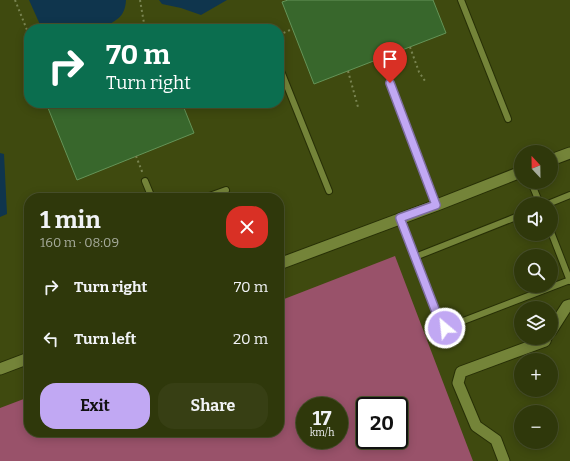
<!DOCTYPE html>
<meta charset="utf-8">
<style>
body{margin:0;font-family:Bitter,serif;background:#373f14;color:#f1f3f6;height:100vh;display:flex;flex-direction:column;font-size:15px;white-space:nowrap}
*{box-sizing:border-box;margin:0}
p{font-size:13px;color:#a7ac9d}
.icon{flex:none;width:22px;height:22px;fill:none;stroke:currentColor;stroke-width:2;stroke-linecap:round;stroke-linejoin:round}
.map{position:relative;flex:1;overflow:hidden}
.side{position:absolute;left:24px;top:193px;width:260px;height:244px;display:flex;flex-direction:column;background:#2f380b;border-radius:16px;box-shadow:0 2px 10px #0003,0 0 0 1px #4a522c}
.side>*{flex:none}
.banner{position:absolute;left:24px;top:24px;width:260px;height:84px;border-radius:16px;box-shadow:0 2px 10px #0003,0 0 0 1px #4a522c;background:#0b6e4f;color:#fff;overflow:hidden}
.needle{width:26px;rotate:338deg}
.buttons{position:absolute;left:514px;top:145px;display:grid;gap:8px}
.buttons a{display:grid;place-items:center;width:44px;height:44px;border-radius:50%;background:#2f380b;box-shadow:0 2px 10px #0003,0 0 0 1px #4a522c;font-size:20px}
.speed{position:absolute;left:296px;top:397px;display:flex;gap:8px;font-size:20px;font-weight:700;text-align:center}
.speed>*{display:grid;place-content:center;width:52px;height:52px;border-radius:50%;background:#2f380b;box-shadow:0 2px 10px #0003,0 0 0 1px #4a522c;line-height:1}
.speed small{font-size:10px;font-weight:400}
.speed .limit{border:2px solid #111;border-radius:6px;background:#fff;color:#111}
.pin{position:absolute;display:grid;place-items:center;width:34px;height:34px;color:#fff;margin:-41px -17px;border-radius:50% 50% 50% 0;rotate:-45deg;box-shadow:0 0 4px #0007}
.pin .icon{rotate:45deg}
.me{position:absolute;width:44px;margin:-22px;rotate:332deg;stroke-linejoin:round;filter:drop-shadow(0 0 3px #0008)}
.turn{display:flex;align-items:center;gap:14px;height:84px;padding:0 16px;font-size:18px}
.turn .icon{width:52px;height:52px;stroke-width:2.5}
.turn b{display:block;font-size:28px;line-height:34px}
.round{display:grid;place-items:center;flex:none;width:42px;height:42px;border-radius:16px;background:#373f14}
.overview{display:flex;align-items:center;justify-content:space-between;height:68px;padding:0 16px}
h1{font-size:24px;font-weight:700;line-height:30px}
.button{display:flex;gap:8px;margin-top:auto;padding:8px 16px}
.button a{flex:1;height:46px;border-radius:16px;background:#c1a8f3;color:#111;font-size:16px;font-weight:700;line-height:46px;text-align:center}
.button a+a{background:#373f14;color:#f1f3f6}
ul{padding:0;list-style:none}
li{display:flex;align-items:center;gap:12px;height:52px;padding:0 16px}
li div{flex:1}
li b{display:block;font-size:15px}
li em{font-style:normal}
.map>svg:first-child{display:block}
.forest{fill:#99526a;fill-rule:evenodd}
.water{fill:#0f354d}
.building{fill:#38672c;stroke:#649458}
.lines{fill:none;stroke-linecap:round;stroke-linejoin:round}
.service-casing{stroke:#272f06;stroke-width:8}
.minor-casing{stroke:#272f06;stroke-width:13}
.tertiary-casing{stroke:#272f06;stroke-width:13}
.path{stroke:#798451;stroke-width:2;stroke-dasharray:2 3;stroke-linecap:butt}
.service{stroke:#748439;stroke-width:6}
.minor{stroke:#748439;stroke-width:11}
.tertiary{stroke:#748439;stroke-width:11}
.route-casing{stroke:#7d6d9e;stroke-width:10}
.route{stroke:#c1a8f3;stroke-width:7}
</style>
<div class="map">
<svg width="570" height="461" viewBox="0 0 570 461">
<rect width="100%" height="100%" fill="#3f4a0f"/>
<path class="forest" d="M 395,256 L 473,461 L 0,461 L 0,408 L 29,397 L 29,432 L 279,432 L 279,301 ZM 305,406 L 339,406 L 339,440 L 305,440 ZM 365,406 L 399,406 L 399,440 L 365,440 Z"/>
<g class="water">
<path d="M 29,0 L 126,0 C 125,18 116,20 103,28 L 91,23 L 82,26 L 81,29 L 42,29 Z"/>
<path d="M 159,0 L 227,0 L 201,15 L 181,8 L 162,4 Z"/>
<path d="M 0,153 L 4,154 L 7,214 L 0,217 Z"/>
</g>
<g class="building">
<path d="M 288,0 L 433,0 L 446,33 L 314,84 L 282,2 Z"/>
<path d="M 46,103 L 182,103 L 194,133 L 77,180 Z"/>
</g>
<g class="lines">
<g class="service-casing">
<g id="service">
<path d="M 461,0 L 508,119"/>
<path d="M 279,66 L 329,191"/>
<path d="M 390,83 L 437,205"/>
<path d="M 145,181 L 152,198"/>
<path d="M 531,182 L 540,204"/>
<path d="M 204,198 L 226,190"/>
<path d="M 548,204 L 570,195"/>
<path d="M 400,218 L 441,325 L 445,328 L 570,280"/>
<path d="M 551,232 L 570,281"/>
<path d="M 415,257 L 521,215"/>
</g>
</g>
<g class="minor-casing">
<g id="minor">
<path d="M 551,331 L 567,306 L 570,305"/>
<path d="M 504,461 L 496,440 L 476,426 L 458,383 L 461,372 L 545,341 L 546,338"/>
</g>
</g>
<g class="tertiary-casing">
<g id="tertiary">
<path d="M 551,160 L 570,153"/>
<path d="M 279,264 L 437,205 L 521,172"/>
<path d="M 0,369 L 29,358"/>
</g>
</g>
<g class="path">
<path d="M 15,0 L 29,35"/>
<path d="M 140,0 L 145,29"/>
<path d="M 249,29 L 251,28 L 254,29"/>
<path d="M 279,35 L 292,29"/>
<path d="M 410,47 L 419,72 L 425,81"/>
<path d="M 348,71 L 358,107"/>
<path d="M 136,156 L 143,174"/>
</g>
<use href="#service" class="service"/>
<use href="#minor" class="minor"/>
<use href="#tertiary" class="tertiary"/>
</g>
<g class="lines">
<g class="route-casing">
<path id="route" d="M 390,83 L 436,205 L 400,218 L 441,325 L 445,328"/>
</g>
<use href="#route" class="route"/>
</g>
</svg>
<div class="buttons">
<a><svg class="needle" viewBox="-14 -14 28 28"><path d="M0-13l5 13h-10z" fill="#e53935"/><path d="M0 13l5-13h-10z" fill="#a7ac9d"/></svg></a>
<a><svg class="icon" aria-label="sound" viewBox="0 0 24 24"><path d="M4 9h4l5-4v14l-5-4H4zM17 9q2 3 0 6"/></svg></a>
<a><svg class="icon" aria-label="search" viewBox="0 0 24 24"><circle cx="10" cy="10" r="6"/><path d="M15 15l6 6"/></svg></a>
<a><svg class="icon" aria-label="layers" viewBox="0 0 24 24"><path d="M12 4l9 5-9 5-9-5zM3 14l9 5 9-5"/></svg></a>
<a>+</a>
<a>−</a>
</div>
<div class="speed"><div>17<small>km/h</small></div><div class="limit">20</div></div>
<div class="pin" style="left:390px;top:83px;background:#d93025"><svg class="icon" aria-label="arrive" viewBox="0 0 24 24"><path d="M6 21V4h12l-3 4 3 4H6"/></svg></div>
<svg class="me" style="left:445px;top:328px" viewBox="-20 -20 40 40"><circle r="17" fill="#c1a8f3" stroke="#fff" stroke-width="3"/><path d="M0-11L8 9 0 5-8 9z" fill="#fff"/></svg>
<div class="banner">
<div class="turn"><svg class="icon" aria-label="right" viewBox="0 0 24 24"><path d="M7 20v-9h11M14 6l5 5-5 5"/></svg><div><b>70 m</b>Turn right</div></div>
</div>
<section class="side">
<div class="overview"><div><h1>1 min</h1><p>160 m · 08:09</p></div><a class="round" style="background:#d93025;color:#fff"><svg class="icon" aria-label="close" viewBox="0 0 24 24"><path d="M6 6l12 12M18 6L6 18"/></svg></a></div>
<ul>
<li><svg class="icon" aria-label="right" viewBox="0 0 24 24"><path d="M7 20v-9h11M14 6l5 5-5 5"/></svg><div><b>Turn right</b></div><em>70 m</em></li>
<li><svg class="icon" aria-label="left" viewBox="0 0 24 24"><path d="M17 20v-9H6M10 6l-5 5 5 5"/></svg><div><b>Turn left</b></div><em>20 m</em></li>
</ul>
<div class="button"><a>Exit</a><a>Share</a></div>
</section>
</div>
